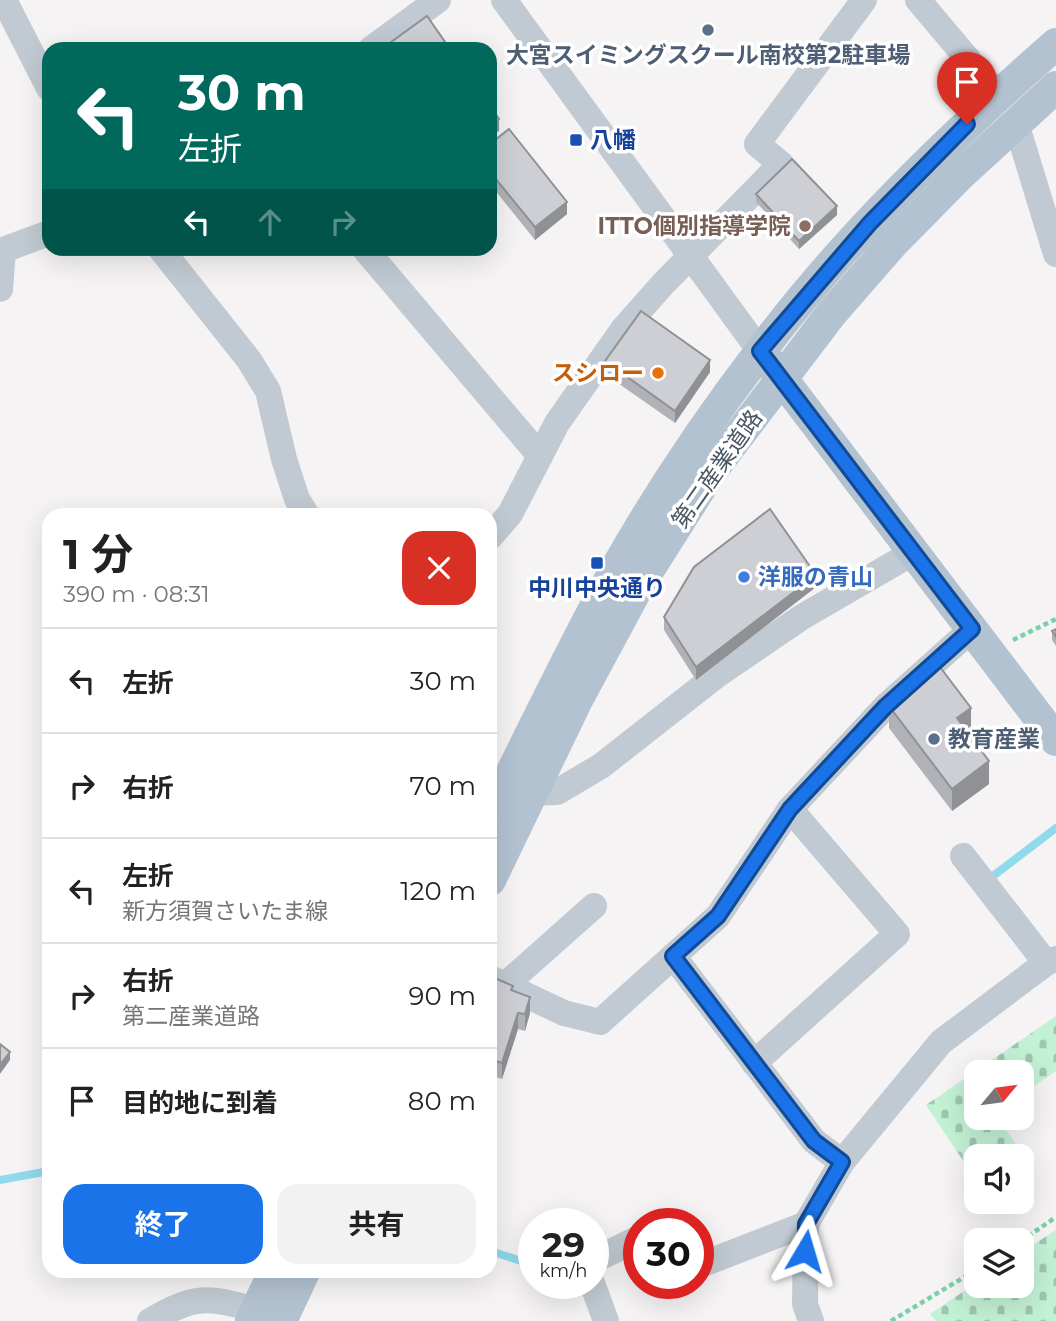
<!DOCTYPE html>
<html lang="ja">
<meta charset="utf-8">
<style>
body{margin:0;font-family:Montserrat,"Noto Sans JP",sans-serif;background:#f2f2f2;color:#222;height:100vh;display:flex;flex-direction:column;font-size:26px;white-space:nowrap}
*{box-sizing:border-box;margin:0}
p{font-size:23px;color:#767676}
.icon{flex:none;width:38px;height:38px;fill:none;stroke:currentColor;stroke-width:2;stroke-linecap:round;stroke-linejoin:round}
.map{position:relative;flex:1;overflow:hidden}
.details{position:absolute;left:42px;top:508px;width:455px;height:770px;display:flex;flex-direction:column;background:#fff;border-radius:21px;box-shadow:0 7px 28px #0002}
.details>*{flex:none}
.banner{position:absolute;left:42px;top:42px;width:455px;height:214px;border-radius:21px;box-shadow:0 7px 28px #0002;background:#00695c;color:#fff;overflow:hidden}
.needle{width:46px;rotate:61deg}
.buttons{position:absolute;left:964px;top:1060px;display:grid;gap:14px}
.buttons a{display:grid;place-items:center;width:70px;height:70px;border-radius:14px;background:#fff;box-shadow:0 7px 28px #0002;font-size:35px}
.speed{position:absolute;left:518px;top:1208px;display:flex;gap:14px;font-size:35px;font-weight:700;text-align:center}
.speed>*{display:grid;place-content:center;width:91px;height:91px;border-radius:50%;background:#fff;box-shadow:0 7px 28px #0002;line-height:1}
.speed small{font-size:18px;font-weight:400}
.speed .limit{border:10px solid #d22;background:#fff;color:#111}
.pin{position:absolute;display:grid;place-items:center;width:60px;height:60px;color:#fff;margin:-72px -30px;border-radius:50% 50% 50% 0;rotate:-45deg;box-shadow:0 0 7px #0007}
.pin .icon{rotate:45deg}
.me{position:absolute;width:77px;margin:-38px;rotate:7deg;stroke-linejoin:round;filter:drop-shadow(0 0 5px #0008)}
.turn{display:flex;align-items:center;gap:24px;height:147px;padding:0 21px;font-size:32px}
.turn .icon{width:91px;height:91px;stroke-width:2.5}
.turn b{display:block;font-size:49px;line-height:60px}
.lanes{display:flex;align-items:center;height:66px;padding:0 21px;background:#0003;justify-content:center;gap:35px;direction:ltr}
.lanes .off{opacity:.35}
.round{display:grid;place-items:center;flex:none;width:74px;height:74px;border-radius:21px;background:#f2f2f2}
.headline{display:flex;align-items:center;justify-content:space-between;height:119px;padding:0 21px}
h1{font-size:42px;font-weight:700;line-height:52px}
.primary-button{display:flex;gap:14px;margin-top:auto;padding:14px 21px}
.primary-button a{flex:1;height:80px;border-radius:21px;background:#1a73e8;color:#fff;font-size:28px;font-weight:700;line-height:80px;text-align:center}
.primary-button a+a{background:#f2f2f2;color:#222}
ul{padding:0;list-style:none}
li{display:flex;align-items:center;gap:21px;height:105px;padding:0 21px;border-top:2px solid #e0e0e0}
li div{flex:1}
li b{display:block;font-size:26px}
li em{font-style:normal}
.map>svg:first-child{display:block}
.cemetery{fill:url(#cemetery-stones)}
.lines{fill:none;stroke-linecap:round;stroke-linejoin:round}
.stream{stroke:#90daee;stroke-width:8}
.path{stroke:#7ad0a6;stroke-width:4.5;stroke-dasharray:5 3.5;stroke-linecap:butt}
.minor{stroke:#c1cad2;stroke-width:26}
.major{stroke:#b3c2d1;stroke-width:32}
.wall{fill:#b0b2b7}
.shaded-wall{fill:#909195}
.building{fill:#cdcfd5;stroke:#909195;stroke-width:2}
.route-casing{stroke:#114b97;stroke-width:18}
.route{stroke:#1a73e8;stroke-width:12}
.service-dot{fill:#5c6f8a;stroke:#fff;stroke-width:2.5}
.transit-dot{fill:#1a4fb4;stroke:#fff;stroke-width:2.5}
.education-dot{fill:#8d6e63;stroke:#fff;stroke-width:2.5}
.food-dot{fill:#e8710a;stroke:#fff;stroke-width:2.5}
.shop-dot{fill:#3f7fe0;stroke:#fff;stroke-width:2.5}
.labels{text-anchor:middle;stroke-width:7;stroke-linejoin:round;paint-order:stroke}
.service-label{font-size:23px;font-weight:bold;fill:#4e5e75;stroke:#fff}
.transit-label{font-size:23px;font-weight:bold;fill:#164399;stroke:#fff;text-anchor:start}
.education-label{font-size:23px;font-weight:bold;fill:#785e54;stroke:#fff;text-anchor:end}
.food-label{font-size:23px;font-weight:bold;fill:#c56008;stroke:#fff;text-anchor:end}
.street-label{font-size:23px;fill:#4a5661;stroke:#fff}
.shop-label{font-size:23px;font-weight:bold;fill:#366cbe;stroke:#fff;text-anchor:start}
</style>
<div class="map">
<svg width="1056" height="1321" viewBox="0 0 1056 1321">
<defs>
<pattern id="cemetery-stones" width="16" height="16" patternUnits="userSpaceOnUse" patternTransform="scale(1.75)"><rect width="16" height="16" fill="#c3f1d5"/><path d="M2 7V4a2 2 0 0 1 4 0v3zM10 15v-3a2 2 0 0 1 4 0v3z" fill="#a0c6b0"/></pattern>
</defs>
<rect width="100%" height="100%" fill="#f5f3f3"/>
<g class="cemetery">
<path d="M 1056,1016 L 1056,1071 L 1022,1094 L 1022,1073 L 976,1073 L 976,1118 L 998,1118 L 1022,1153 L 1017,1157 L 976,1157 L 976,1180 L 926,1105 Z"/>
<path d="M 1056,1230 L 1056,1321 L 936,1321 L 930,1314 L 976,1283 L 976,1286 L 1022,1286 L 1022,1252 Z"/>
</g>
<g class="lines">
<g class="stream">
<path d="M 993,876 L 1056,828"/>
<path d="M 0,1180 L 49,1171"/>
<path d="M 490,1251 L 534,1265"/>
</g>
<g class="path">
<path d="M 1013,640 L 1056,619"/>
<path d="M 1021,1241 L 1056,1217"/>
<path d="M 891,1321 L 976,1270"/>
</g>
<g class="minor">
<path d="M 4,0 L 49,88"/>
<path d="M 504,0 L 760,351"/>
<path d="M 918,0 L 998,95"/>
<path d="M 371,49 L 438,0"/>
<path d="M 1016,123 L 1056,254"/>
<path d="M 160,248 L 249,360 L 268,391 L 284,459 L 297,499 L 306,514"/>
<path d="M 364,248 L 540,456"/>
<path d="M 0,251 L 49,233"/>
<path d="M 0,289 L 3,251"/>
<path d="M 490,537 L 510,514 L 557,423 L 624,328 L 663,284 L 781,164 L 757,144 L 864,0"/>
<path d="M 532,793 L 557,792 L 601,766 L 717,675 L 802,617 L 914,552"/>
<path d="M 963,856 L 1046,963"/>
<path d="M 673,956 L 814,1141 L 842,1162 L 806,1224 L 805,1304 L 811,1321"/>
<path d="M 490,978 L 564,1013 L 600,1022 L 718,916 L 790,809 L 885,707 L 972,629"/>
<path d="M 505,985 L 594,906"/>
<path d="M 754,1063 L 897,934 L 790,809"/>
<path d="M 842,1162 L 941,1042 L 1046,963 L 1056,959"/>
<path d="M 593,1261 L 639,1238"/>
<path d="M 698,1266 L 806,1224"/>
<path d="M 592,1283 L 606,1321"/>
<path d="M 150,1321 C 195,1295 207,1296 256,1310"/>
</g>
<g class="major">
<path d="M 770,363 L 1056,740"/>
<path d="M 490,817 C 530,735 570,652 614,572 C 657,496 707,421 760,352 C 845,238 949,138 1056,44"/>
<path d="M 490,880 L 577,700 L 639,585 L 710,473 L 831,314 L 893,243 L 959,176 L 1056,87"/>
<path d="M 251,1321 L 275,1270"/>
<path d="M 281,1321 L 305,1270"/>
</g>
</g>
<g class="wall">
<path d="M 490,144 L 567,214 L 535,240 L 490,184 Z"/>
<path d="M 756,194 L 837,215 L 799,249 L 756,202 Z"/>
<path d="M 605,361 L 710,372 L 675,423 L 605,374 Z"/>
<path d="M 816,587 L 696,680 L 664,630 L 664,617 Z"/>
<path d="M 1056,629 L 1056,646 L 1052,640 L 1052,631 Z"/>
<path d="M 889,706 L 971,730 L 967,733 L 989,784 L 952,811 L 889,728 Z"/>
<path d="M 490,976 L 513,991 L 530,1013 L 525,1031 L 518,1029 L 502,1079 L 490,1075 Z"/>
</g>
<g class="shaded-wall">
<path d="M 499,119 L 499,131 L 490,137 L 490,125 Z"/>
<path d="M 567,202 L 567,214 L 535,240 L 535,227 Z"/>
<path d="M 837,206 L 837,215 L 799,249 L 799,241 Z"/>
<path d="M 710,360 L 710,372 L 675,423 L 675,411 Z"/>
<path d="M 816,575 L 816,587 L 696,680 L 696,667 Z"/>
<path d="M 971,708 L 971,730 L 957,741 L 957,718 Z"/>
<path d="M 989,761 L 989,784 L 952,811 L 952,789 Z"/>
<path d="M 530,997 L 530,1013 L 525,1031 L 525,1014 Z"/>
<path d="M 518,1013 L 518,1029 L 502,1079 L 502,1063 Z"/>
<path d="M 10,1052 L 10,1060 L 0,1074 L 0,1065 Z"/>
</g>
<g class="building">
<path d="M 427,16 L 450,49 L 390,49 L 387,45 Z"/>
<path d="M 490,106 L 499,119 L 490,125 Z"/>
<path d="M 509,129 L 567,202 L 535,227 L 490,172 L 490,144 Z"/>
<path d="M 792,159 L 837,206 L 799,241 L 756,194 Z"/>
<path d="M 641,311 L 710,360 L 675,411 L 605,361 Z"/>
<path d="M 770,509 L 816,575 L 696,667 L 664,617 L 694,567 Z"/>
<path d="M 1056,629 L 1056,637 L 1052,631 Z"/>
<path d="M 940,667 L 971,708 L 957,718 L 989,761 L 952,789 L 889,706 Z"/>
<path d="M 490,976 L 513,986 L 511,990 L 530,997 L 525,1014 L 518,1013 L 502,1063 L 490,1059 Z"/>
<path d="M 0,1044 L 10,1052 L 0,1065 Z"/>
</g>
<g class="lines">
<g class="route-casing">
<path id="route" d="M 805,1251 L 806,1224 L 842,1162 L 814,1141 L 673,956 L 718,916 L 790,809 L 885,707 L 972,629 L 760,351 L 870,223 L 967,124"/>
</g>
<use href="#route" class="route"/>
</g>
<g class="service-dot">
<circle cx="708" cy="30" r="7"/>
<circle cx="934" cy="739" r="7"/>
</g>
<g class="transit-dot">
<rect x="569" y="133" width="14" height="14" rx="3.5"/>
<rect x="590" y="556" width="14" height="14" rx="3.5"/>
</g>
<circle class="education-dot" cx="805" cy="226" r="7"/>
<circle class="food-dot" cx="658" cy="373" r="7"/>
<circle class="shop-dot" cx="744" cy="577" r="7"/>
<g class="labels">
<g class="service-label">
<text x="708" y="63">大宮スイミングスクール南校第2駐車場</text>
<text x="948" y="747" text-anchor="start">教育産業</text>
</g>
<g class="transit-label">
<text x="590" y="148">八幡</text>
<text x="597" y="596" text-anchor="middle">中川中央通り</text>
</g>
<g class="education-label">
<text x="791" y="234">ITTO個別指導学院</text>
</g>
<g class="food-label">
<text x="644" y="381">スシロー</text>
</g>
<g class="street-label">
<text transform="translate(717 469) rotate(-55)" y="8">第二産業道路</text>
</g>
<g class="shop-label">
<text x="758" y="585">洋服の青山</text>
</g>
</g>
</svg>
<div class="buttons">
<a><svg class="needle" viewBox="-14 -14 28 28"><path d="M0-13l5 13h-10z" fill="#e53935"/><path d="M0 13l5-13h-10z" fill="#767676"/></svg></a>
<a><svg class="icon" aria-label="sound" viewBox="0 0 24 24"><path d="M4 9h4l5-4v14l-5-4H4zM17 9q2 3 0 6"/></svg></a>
<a><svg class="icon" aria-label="layers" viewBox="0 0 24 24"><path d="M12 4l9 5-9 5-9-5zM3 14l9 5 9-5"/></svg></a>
</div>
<div class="speed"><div>29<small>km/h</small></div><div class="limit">30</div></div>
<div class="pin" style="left:967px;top:124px;background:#d93025"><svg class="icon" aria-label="arrive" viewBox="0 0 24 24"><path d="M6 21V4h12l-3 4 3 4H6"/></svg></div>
<svg class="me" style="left:805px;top:1251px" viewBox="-20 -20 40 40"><path d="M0-17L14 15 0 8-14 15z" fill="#1a73e8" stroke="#fff" stroke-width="4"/></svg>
<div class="banner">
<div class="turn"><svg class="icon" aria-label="left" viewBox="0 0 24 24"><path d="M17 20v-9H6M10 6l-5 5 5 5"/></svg><div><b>30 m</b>左折</div></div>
<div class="lanes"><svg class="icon" aria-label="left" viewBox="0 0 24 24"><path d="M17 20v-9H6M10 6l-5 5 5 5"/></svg><svg class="icon off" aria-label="ahead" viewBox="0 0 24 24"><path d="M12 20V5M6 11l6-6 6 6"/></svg><svg class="icon off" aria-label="right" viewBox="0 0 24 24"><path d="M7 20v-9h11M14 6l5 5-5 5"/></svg></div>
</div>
<section class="details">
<div class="headline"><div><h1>1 分</h1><p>390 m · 08:31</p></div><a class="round" style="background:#d93025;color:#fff"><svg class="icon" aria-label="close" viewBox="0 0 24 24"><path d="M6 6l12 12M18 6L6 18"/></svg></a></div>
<ul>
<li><svg class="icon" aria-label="left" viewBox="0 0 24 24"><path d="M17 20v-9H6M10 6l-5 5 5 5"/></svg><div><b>左折</b></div><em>30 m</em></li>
<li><svg class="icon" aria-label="right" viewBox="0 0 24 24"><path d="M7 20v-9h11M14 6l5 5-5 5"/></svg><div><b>右折</b></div><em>70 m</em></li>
<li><svg class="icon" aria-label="left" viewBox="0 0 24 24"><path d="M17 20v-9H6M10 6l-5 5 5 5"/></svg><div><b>左折</b><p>新方須賀さいたま線</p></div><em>120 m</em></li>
<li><svg class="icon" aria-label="right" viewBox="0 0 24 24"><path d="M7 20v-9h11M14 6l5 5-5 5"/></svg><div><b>右折</b><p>第二産業道路</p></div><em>90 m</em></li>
<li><svg class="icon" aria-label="arrive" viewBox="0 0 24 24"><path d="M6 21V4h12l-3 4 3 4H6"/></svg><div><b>目的地に到着</b></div><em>80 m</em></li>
</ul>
<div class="primary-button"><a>終了</a><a>共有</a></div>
</section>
</div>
